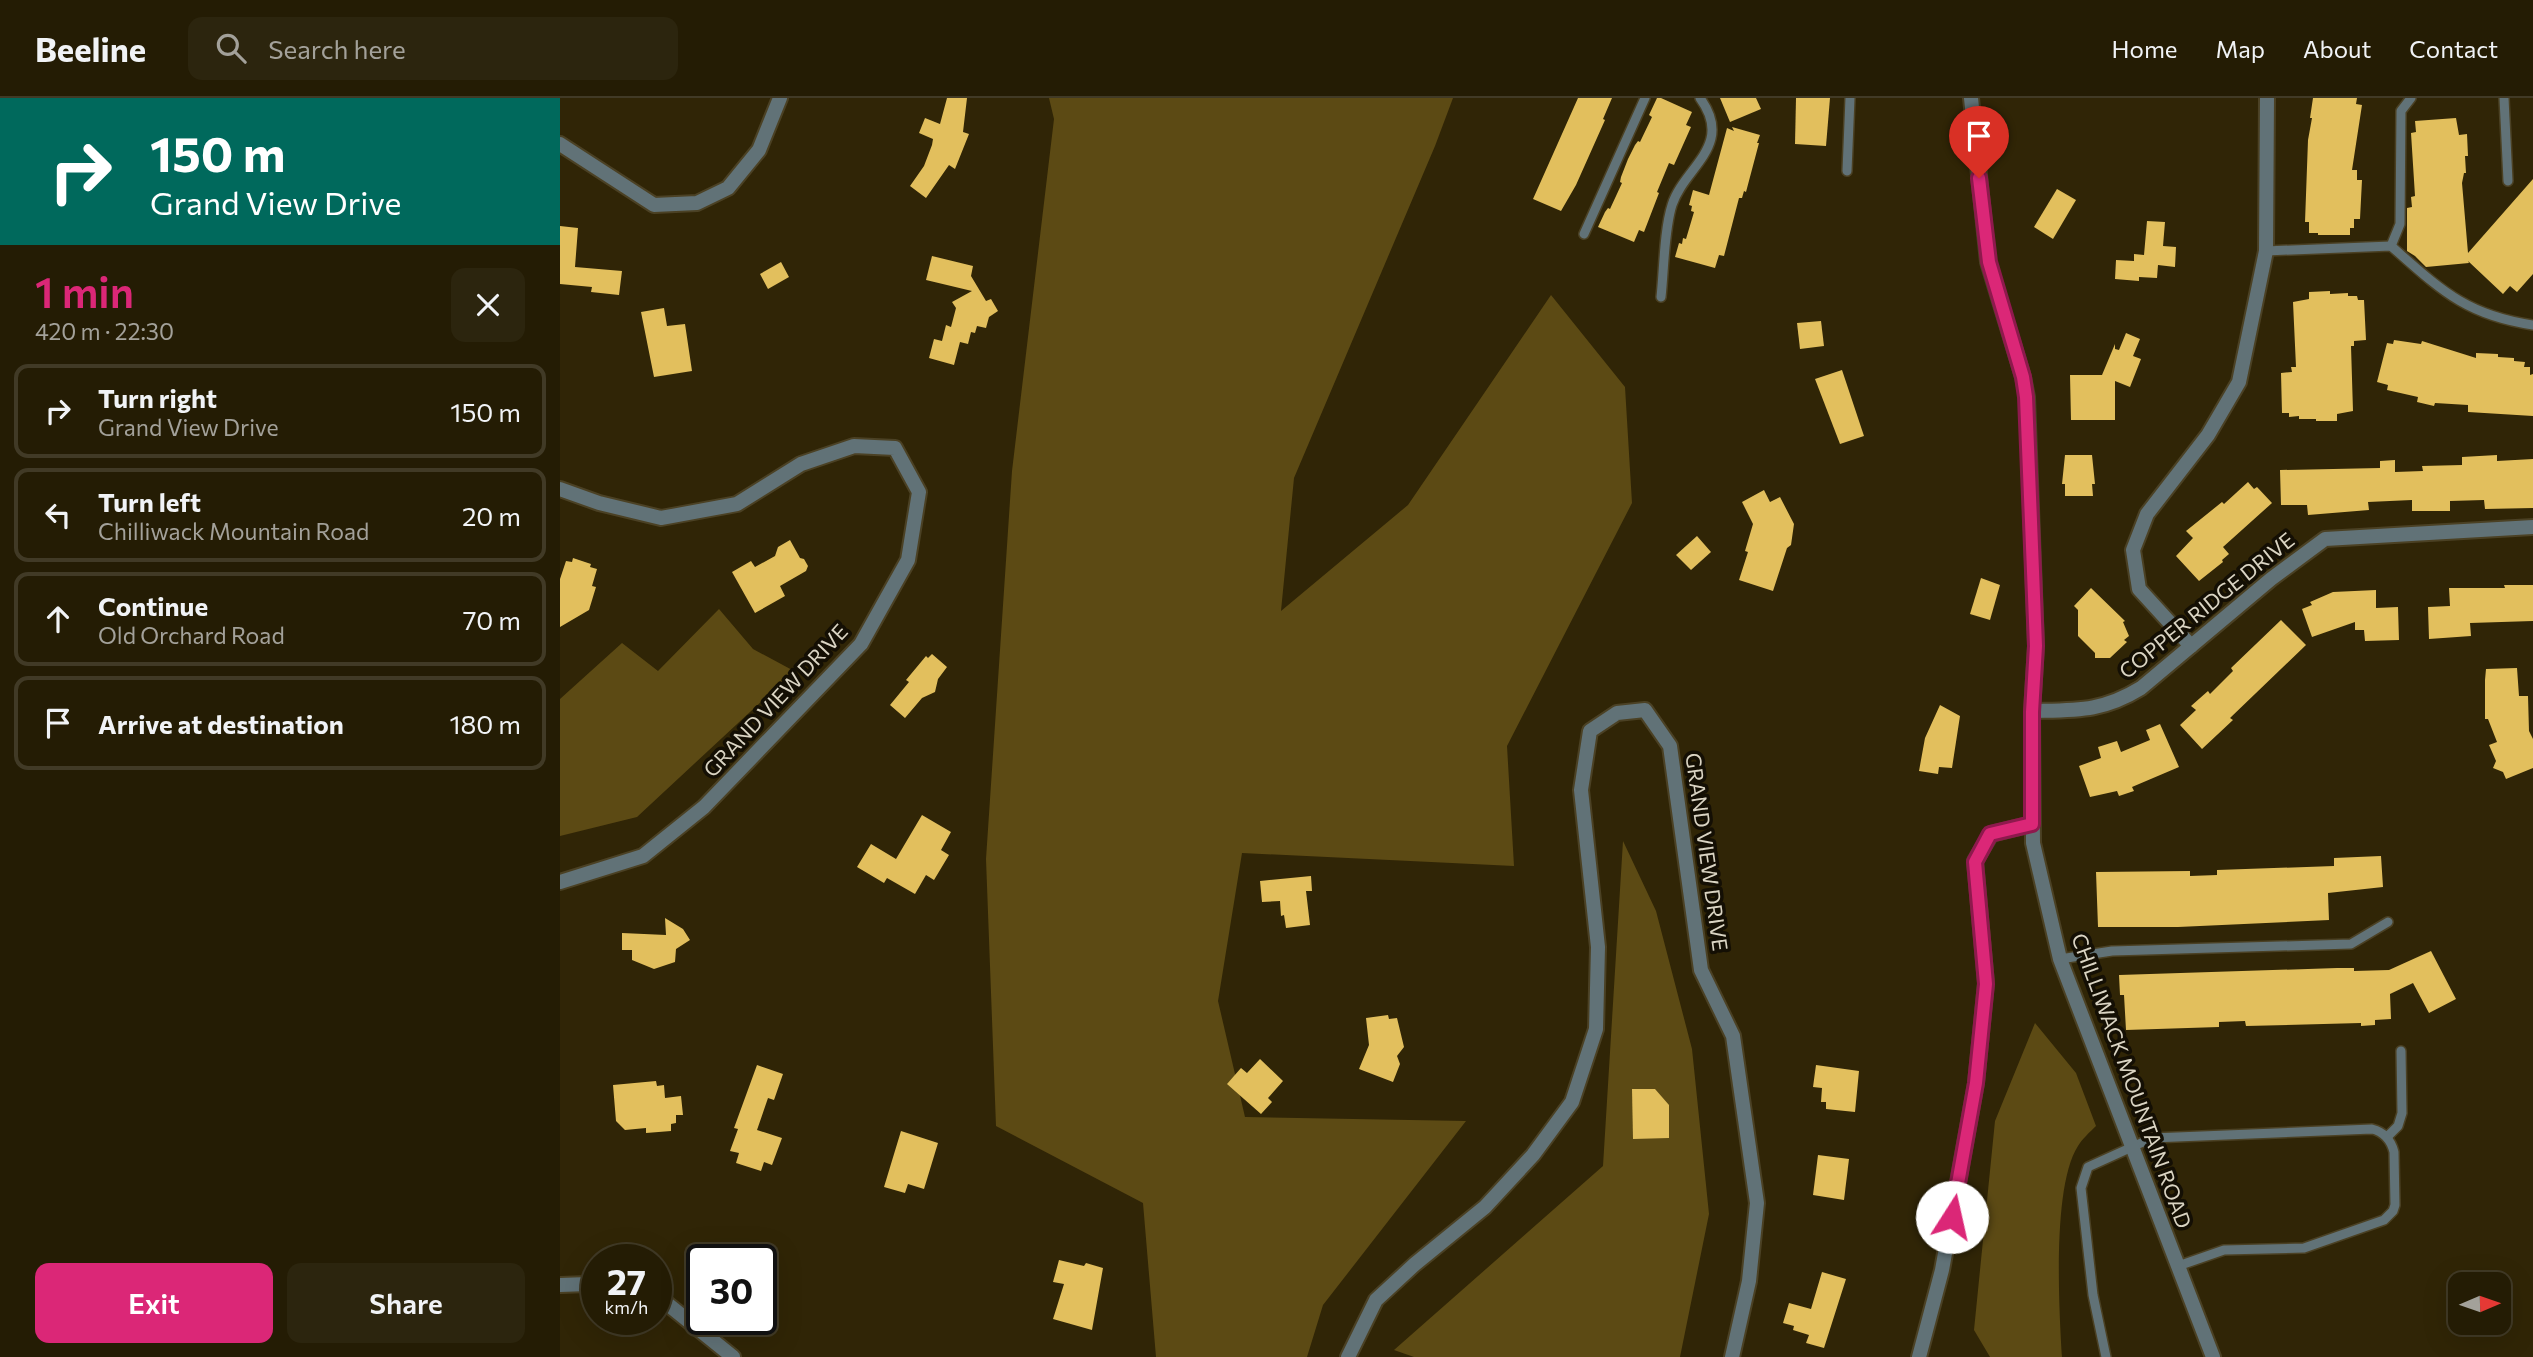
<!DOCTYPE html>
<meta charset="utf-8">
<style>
body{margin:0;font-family:Commissioner,sans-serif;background:#2c250e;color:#f1f3f6;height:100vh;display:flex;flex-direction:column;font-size:26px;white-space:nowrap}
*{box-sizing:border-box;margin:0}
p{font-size:23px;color:#a3a19a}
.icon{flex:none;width:38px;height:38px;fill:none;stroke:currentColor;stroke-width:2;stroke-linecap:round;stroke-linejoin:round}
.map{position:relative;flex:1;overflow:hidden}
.sheet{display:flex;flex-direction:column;background:#241c04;width:560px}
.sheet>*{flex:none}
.banner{background:#00695c;color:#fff;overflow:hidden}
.needle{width:46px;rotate:88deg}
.tools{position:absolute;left:1888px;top:1174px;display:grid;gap:14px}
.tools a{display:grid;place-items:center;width:63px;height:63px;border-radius:14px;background:#241c04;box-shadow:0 7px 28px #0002,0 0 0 2px #413a26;font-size:35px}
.speed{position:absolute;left:21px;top:1146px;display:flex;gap:14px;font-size:35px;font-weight:700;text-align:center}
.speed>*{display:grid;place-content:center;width:91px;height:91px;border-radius:50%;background:#241c04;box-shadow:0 7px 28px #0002,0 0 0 2px #413a26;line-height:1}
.speed small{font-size:18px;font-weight:400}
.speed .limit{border:4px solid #111;border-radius:10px;background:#fff;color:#111}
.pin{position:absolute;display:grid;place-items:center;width:60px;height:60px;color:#fff;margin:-72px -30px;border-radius:50% 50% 50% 0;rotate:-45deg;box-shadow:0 0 7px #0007}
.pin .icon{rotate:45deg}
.me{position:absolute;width:77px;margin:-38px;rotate:10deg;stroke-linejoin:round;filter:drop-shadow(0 0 5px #0008)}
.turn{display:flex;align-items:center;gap:24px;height:147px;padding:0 35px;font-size:32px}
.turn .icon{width:91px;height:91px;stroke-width:2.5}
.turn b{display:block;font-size:49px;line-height:60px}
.round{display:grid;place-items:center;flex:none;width:74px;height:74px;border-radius:14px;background:#2c250e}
.headline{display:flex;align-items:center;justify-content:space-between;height:119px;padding:0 35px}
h1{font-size:42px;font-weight:600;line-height:52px;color:#db2777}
.button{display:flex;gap:14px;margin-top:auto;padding:14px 35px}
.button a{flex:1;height:80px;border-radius:14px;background:#db2777;color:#fff;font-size:28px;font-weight:600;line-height:80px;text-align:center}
.button a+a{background:#2c250e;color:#f1f3f6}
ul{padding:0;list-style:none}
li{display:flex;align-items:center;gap:21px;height:94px;margin:0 14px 10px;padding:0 21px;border:4px solid #413a26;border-radius:14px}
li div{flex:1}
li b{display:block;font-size:26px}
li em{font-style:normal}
header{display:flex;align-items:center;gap:42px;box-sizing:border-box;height:98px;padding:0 35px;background:#241c04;border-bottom:2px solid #413a26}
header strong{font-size:33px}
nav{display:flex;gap:38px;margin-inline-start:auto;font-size:24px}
.search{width:490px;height:63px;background:#2c250e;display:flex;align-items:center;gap:18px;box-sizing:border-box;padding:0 24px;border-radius:14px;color:#a3a19a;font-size:26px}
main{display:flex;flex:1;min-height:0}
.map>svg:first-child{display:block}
.forest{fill:#5c4a14}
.building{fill:#e2bf5d}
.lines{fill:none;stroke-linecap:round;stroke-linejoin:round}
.lane-casing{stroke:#4b4124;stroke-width:12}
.street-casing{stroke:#4b4124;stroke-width:18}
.lane{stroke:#617277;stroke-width:9}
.street{stroke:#617277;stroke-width:14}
.route-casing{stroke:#8e194d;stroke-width:18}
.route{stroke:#db2777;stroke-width:12}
.labels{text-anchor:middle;stroke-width:7;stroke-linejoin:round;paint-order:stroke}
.street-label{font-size:21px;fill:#dad4c3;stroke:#140f04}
</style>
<header>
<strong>Beeline</strong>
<div class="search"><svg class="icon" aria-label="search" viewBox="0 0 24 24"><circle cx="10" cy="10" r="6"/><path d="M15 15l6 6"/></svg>Search here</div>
<nav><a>Home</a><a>Map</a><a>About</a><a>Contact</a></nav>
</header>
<main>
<section class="sheet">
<div class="banner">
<div class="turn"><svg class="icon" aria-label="right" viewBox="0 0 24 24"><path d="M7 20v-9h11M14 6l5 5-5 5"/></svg><div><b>150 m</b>Grand View Drive</div></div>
</div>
<div class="headline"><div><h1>1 min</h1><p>420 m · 22:30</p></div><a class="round"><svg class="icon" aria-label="close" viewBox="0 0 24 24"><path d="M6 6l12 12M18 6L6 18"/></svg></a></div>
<ul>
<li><svg class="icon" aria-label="right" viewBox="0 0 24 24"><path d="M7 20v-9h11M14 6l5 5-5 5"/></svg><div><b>Turn right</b><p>Grand View Drive</p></div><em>150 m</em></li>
<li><svg class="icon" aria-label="left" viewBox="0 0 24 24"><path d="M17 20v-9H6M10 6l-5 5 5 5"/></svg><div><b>Turn left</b><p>Chilliwack Mountain Road</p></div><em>20 m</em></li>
<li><svg class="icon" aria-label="ahead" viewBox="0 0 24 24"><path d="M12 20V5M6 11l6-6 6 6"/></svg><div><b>Continue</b><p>Old Orchard Road</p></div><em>70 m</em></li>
<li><svg class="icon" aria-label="arrive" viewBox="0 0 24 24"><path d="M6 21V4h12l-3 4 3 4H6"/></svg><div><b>Arrive at destination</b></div><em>180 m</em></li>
</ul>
<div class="button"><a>Exit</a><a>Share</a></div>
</section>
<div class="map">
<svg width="1973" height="1259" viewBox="0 0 1973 1259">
<rect width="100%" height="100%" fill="#302506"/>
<g class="forest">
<path d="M 489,0 L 893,0 L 875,48 L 734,380 L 721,513 L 848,407 L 991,197 L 1065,289 L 1072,405 L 947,648 L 954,768 L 682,755 L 658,903 L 685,1019 L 906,1023 L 763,1207 L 747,1259 L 596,1259 L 583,1105 L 436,1028 L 426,761 L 452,373 L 494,21 Z"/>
<path d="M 159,511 L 193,551 L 234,573 L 77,719 L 0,738 L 0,601 L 62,545 L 98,573 Z"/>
<path d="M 1063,743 L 1096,813 L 1132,951 L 1149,1116 L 1120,1259 L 854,1259 L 834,1252 L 1043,1068 Z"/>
<path d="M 1475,925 L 1516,975 L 1536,1028 C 1530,1034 1522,1041 1518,1048 C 1492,1088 1499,1211 1502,1259 L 1430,1259 L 1414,1232 L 1435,1023 Z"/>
</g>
<g class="building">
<path d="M 387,0 L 407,0 L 403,34 L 409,36 L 395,71 L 389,67 L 366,100 L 350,88 L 364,68 L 372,47 L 373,41 L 359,35 L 365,20 L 380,26 Z"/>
<path d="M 1018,0 L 1052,0 L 1043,21 L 1045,22 L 1016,87 L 1001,113 L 973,101 Z"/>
<path d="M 1097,0 L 1101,0 L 1132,14 L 1126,27 L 1131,29 L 1114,67 L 1109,65 L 1097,94 L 1099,95 L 1084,134 L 1079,132 L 1074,144 L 1038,129 L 1045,114 L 1048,110 L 1050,111 L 1062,85 L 1060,84 L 1061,79 L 1068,61 L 1075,47 L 1078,43 L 1080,44 L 1092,19 L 1089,17 Z"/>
<path d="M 1160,0 L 1196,0 L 1201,11 L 1170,24 Z"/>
<path d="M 1236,0 L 1270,0 L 1266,48 L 1235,46 Z"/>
<path d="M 1753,0 L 1797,0 L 1796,6 L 1802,7 L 1792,72 L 1797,72 L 1797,82 L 1802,82 L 1800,121 L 1794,121 L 1794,130 L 1790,130 L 1790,137 L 1758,137 L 1758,135 L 1749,135 L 1749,124 L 1745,124 L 1748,42 L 1752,20 L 1750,20 Z"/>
<path d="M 1896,20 L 1899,37 L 1907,36 L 1908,58 L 1905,58 L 1906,75 L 1904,75 L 1902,85 L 1908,155 L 1973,81 L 1973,176 L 1957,194 L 1950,188 L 1943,196 L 1908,163 L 1909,165 L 1866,169 L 1855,158 L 1847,153 L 1847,110 L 1852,109 L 1851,99 L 1855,98 L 1851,35 L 1856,34 L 1855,23 Z"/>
<path d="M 1172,29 L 1200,37 L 1197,45 L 1199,45 L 1186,94 L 1184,93 L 1182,100 L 1179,100 L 1164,158 L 1159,157 L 1155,170 L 1115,159 L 1119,145 L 1122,146 L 1123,140 L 1126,141 L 1134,114 L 1131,113 L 1132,108 L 1129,107 L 1133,92 L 1149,97 L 1167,30 L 1174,33 Z"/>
<path d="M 1497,91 L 1516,102 L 1493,141 L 1474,129 Z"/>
<path d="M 1587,123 L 1605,124 L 1603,148 L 1616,149 L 1615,169 L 1598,167 L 1597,180 L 1579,179 L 1579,183 L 1555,181 L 1556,162 L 1574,163 L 1574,156 L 1584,157 Z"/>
<path d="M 0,128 L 18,130 L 15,169 L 62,173 L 59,197 L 31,194 L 32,189 L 0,186 Z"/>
<path d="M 372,158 L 413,168 L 411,178 L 426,203 L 431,201 L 438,213 L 429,219 L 426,230 L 417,228 L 415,235 L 411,234 L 408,246 L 400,244 L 394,267 L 369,260 L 374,241 L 382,243 L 386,227 L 391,229 L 396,210 L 392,204 L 412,193 L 366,182 Z"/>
<path d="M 221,164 L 229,179 L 208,191 L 200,176 Z"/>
<path d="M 1770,193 L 1770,196 L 1788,195 L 1788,198 L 1797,198 L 1798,202 L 1804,202 L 1806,242 L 1794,243 L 1794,248 L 1791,248 L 1793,313 L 1777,316 L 1777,323 L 1756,323 L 1756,321 L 1739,321 L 1739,318 L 1729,319 L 1729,315 L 1722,315 L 1721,275 L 1732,274 L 1731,269 L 1736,269 L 1733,204 L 1749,201 L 1749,194 Z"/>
<path d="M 104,210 L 107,228 L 125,226 L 132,273 L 94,279 L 81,214 Z"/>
<path d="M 1261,223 L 1264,248 L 1240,251 L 1237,225 Z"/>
<path d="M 1566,235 L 1580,241 L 1573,258 L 1581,261 L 1570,289 L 1555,283 L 1555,322 L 1511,322 L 1510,277 L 1542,277 L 1555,246 L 1555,251 L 1559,252 Z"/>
<path d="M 1834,242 L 1861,246 L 1862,243 L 1916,260 L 1916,255 L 1938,256 L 1938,259 L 1954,260 L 1954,263 L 1965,264 L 1964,269 L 1970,269 L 1970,277 L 1973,276 L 1973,318 L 1908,314 L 1908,307 L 1875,305 L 1874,308 L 1857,304 L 1858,299 L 1827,292 L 1828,287 L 1817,284 L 1827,245 L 1833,246 Z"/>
<path d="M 1282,272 L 1304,338 L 1280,346 L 1255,281 Z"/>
<path d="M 1505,357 L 1532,357 L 1535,386 L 1532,386 L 1533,398 L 1505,398 L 1505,386 L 1502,386 Z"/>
<path d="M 1937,357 L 1937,363 L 1973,361 L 1973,410 L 1925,411 L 1924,402 L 1890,403 L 1890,413 L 1852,413 L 1852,402 L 1808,404 L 1809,412 L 1748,417 L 1747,407 L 1721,407 L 1720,372 L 1820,370 L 1820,363 L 1835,362 L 1835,374 L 1863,373 L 1862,368 L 1902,367 L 1902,359 Z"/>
<path d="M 1688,384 L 1694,391 L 1697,389 L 1712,405 L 1663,449 L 1669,456 L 1662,462 L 1663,464 L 1639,483 L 1616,458 L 1633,440 L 1626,433 L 1662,404 L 1664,406 Z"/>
<path d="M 1204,392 L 1210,404 L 1220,399 L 1234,426 L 1231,447 L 1227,450 L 1213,493 L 1179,482 L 1188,454 L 1185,453 L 1193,426 L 1182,404 Z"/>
<path d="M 1137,438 L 1151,454 L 1131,472 L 1116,457 Z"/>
<path d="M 230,442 L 240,460 L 244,461 L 248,468 L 246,473 L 220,488 L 225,498 L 195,515 L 172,474 L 191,463 L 195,469 L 215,458 L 218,449 Z"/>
<path d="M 13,460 L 31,466 L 30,469 L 37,471 L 32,488 L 36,489 L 29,512 L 0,529 L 0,481 L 6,463 L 12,464 Z"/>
<path d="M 1421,480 L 1440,487 L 1430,522 L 1410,516 Z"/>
<path d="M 1944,487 L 1973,487 L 1973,523 L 1910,525 L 1911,538 L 1869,541 L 1868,509 L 1890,508 L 1889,490 L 1945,490 Z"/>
<path d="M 1531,490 L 1565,523 L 1563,524 L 1569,538 L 1564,542 L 1567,544 L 1550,560 L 1535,560 L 1535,555 L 1518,538 L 1518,512 L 1514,508 Z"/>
<path d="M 1816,492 L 1816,510 L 1838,509 L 1839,542 L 1805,543 L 1804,532 L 1795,532 L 1795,524 L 1752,539 L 1742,511 L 1752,507 L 1750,504 L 1773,494 Z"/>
<path d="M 1721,522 L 1746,547 L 1670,620 L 1673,622 L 1642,651 L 1620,627 L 1636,612 L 1631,608 L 1648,593 L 1650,596 L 1673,573 L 1671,570 Z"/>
<path d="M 372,556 L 387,569 L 378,581 L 375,594 L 362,600 L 345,620 L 330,607 L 349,584 L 346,582 L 366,558 L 368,560 Z"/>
<path d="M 1957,570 L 1959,598 L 1968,598 L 1969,633 L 1973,641 L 1973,670 L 1946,681 L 1943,674 L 1933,670 L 1936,663 L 1929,647 L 1937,644 L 1928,621 L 1925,621 L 1925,582 L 1926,571 Z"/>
<path d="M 1380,607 L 1400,618 L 1392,670 L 1379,669 L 1378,676 L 1359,673 L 1365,640 Z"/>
<path d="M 1600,626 L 1619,669 L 1572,689 L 1574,693 L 1559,698 L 1557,693 L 1530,699 L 1519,668 L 1541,660 L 1538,649 L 1557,643 L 1561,654 L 1590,642 L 1586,632 Z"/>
<path d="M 362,717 L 391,734 L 381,752 L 389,757 L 374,782 L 366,777 L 355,796 L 327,780 L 324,785 L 297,769 L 311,746 L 336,761 Z"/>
<path d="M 1821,758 L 1823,789 L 1768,795 L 1769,822 L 1618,829 L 1538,829 L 1536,774 L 1630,773 L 1630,778 L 1657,777 L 1657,772 L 1774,768 L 1774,760 Z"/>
<path d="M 751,778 L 752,793 L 746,793 L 750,827 L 726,830 L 724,817 L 721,818 L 720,803 L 702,804 L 700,783 Z"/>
<path d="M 105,820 L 123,831 L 130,842 L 116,851 L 115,864 L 94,871 L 72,862 L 72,852 L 62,852 L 62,835 L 106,837 Z"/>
<path d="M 1871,853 L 1896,901 L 1869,915 L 1853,885 L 1830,896 L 1831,921 L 1815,922 L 1815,927 L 1801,928 L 1801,925 L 1686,928 L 1685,923 L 1659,924 L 1659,929 L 1566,932 L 1564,897 L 1560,897 L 1559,877 L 1777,870 L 1794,870 L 1794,873 L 1829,872 Z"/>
<path d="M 828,917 L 829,921 L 837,920 L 844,949 L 837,958 L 840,966 L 833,984 L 799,971 L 809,947 L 806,920 Z"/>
<path d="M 700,961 L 723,983 L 708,1000 L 712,1004 L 701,1016 L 667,986 L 681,970 L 687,975 Z"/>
<path d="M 197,967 L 223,976 L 214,1002 L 208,1000 L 197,1032 L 222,1040 L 212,1067 L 204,1064 L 201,1073 L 176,1065 L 179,1055 L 170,1053 L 178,1031 L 174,1030 Z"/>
<path d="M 1256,967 L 1299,973 L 1295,1014 L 1266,1011 L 1266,1004 L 1261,1004 L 1262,990 L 1253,989 Z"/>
<path d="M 96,983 L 97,988 L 104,987 L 105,1000 L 121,998 L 123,1017 L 116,1017 L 116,1025 L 111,1026 L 111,1033 L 86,1035 L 86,1030 L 65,1032 L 56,1023 L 53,987 Z"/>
<path d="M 1072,991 L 1095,991 L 1109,1007 L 1109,1040 L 1073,1041 Z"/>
<path d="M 341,1033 L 378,1045 L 364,1091 L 348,1086 L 345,1095 L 324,1089 Z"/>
<path d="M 1258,1057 L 1289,1061 L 1284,1102 L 1253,1097 Z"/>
<path d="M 499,1162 L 524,1168 L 526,1165 L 543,1170 L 532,1232 L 493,1221 L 504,1186 L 493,1184 Z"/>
<path d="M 1262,1174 L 1286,1181 L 1264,1250 L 1246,1245 L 1249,1237 L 1233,1232 L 1234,1228 L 1223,1225 L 1229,1205 L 1251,1211 Z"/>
</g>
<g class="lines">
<g class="lane-casing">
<g id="lane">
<path d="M 1944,0 L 1948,83"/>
<path d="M 1287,73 L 1290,0"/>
<path d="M 1024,136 L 1085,0"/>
<path d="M 1831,148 L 1840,126 L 1841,13 L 1851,0"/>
<path d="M 1706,153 L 1831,148 C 1880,191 1905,217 1973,227"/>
<path d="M 1101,199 C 1104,172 1104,132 1112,107 C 1124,69 1175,48 1140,0"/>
<path d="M 1500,861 L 1552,853 L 1791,846 L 1828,824"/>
<path d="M 1827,1039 L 1838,1028 L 1842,1015 L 1841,953"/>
<path d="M 1546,1259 L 1533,1197 L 1521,1090 L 1528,1069 L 1592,1040 L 1812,1031 C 1824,1034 1831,1042 1834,1054 L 1835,1107 L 1833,1113 L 1824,1122 L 1744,1150 L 1664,1152 L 1618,1168"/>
</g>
</g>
<g class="street-casing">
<g id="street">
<path d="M 1411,0 L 1428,164 L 1463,279 L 1467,299 L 1476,548 L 1472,613 L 1473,745 L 1500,861 L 1653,1259"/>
<path d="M 0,46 L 94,107 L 137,105 L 168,90 L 199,52 L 220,0"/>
<path d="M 0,391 L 39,405 L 101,420 L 177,406 L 241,366 L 294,348 L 335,350 L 359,394 L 348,462 L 301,546 L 144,709 L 83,758 L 0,784"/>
<path d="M 1631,548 L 1579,491 L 1573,452 L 1587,416 L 1648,337 L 1679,284 L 1706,153 L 1707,0"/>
<path d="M 1472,613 C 1516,612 1542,614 1581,590 L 1711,481 L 1765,441 L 1973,429"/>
<path d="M 0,1187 L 28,1186 L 37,1188"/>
<path d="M 96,1202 L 105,1204 L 173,1259"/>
<path d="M 788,1259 L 816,1202 L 855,1166 L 925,1109 L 973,1057 L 1012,1004 L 1036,931 L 1038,849 L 1021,692 L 1030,633 L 1057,615 L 1085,612 L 1110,648 L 1141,872 L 1173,938 L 1197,1105 L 1189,1183 L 1172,1259"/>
<path d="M 1359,1259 L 1382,1172 L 1416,985 L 1426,885 L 1415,763 L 1431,736 L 1472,726"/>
</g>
</g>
<use href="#lane" class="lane"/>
<use href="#street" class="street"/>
</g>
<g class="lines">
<g class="route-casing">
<path id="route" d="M 1392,1119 L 1416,985 L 1426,886 L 1415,764 L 1430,736 L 1472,726 L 1472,614 L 1476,548 L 1466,299 L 1463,279 L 1429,164 L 1419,80"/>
</g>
<use href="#route" class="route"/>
</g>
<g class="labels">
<g class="street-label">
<text transform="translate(1647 508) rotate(-39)" y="7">COPPER RIDGE DRIVE</text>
<text transform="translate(216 603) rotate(-47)" y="7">GRAND VIEW DRIVE</text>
<text transform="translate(1146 754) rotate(82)" y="7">GRAND VIEW DRIVE</text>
<text transform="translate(1571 983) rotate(70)" y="7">CHILLIWACK MOUNTAIN ROAD</text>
</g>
</g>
</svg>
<div class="tools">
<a><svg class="needle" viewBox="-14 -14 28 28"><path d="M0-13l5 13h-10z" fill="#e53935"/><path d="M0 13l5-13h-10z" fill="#a3a19a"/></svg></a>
</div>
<div class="speed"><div>27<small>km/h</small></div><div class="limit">30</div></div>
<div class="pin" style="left:1419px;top:80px;background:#d93025"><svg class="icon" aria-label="arrive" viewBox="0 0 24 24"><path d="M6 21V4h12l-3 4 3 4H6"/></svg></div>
<svg class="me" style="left:1392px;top:1119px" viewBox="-20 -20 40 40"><circle r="19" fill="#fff"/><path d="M0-13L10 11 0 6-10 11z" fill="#db2777"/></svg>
</div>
</main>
